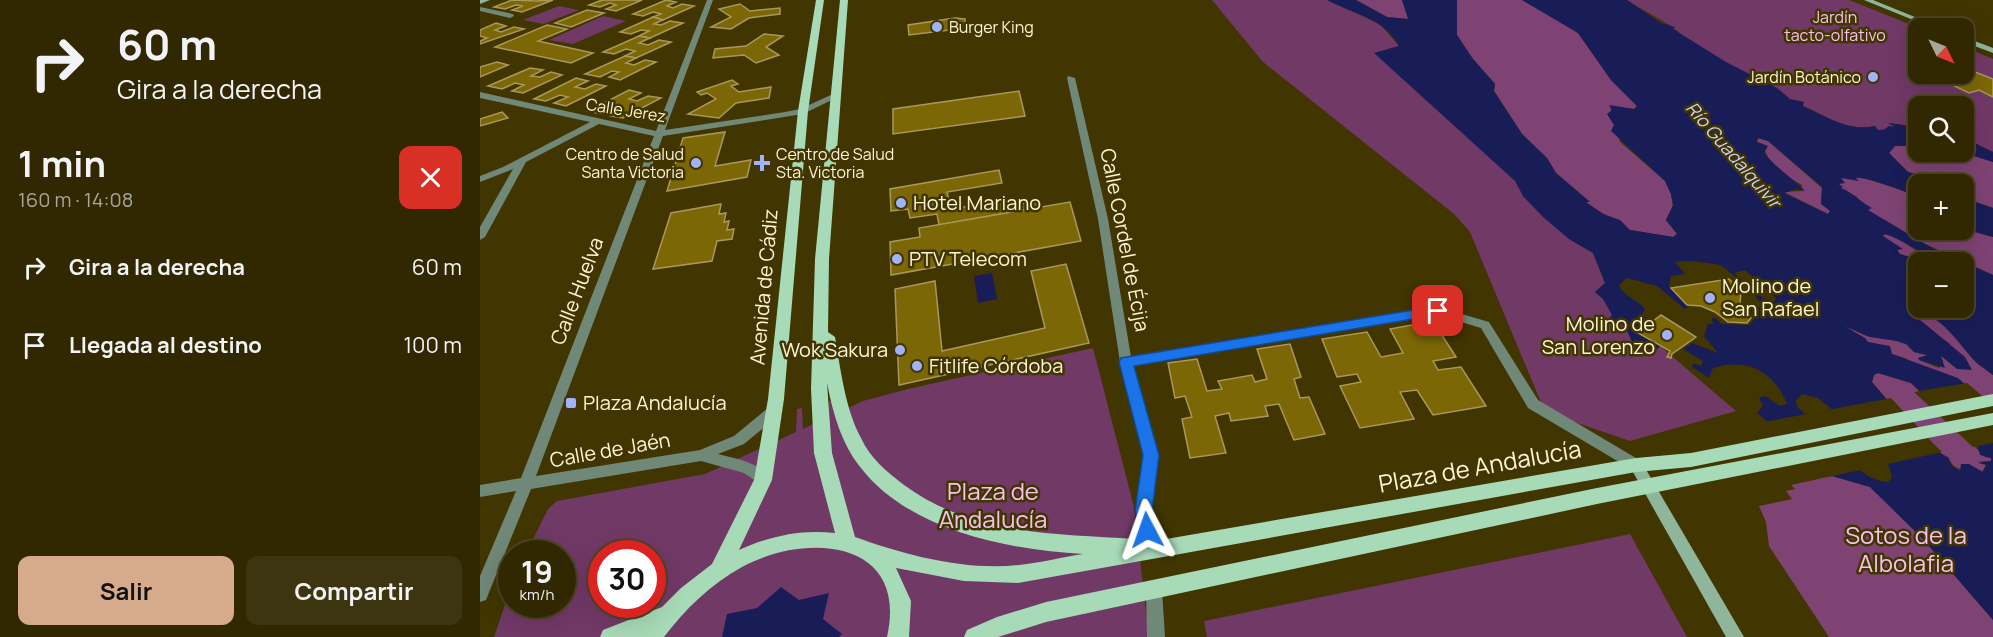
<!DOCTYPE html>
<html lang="es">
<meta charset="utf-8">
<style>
body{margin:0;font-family:Manrope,sans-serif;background:#3d3410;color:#f1f3f6;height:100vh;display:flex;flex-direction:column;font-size:22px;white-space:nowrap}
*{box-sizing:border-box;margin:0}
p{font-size:20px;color:#a8a699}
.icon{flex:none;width:33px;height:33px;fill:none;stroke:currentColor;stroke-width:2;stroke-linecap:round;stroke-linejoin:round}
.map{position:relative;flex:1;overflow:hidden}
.sheet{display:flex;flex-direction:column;background:#312801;width:480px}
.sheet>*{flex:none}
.banner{background:#312801;color:#f1f3f6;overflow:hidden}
.needle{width:39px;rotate:133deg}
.buttons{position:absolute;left:1428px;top:18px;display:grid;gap:12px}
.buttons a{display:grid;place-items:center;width:66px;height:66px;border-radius:12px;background:#312801;box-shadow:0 6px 24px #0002,0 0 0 2px #4c4423;font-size:30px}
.speed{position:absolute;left:18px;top:540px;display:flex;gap:12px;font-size:30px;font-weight:700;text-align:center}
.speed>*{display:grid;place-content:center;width:78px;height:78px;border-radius:50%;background:#312801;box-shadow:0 6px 24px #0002,0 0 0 2px #4c4423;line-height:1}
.speed small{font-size:15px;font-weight:400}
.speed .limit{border:9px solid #d22;background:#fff;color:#111}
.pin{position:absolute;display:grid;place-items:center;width:51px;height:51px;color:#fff;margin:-26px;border-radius:12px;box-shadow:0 3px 9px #0006}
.me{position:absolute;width:66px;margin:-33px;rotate:356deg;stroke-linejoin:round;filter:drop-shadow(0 0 4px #0008)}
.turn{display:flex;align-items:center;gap:21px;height:126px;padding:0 18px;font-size:27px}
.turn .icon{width:78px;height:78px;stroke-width:2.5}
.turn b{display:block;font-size:42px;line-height:51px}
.round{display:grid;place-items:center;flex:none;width:63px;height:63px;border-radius:12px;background:#3d3410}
.overview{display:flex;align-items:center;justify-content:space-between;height:102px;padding:0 18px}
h1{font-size:36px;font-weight:700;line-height:45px}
.button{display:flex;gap:12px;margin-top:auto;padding:12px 18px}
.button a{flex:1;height:69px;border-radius:12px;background:#d6ab8b;color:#111;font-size:24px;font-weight:700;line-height:69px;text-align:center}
.button a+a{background:#3d3410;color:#f1f3f6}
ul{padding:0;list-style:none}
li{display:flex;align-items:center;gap:18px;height:78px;padding:0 18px}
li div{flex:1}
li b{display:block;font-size:22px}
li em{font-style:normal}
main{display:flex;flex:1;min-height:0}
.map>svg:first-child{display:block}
.green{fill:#713966;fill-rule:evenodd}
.forest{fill:#7e4373}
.water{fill:#191d57;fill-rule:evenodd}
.pier{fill:#413501}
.building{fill:#7c6707;stroke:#a9985a;stroke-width:1.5}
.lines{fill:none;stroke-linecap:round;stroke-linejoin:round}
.street{fill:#708877;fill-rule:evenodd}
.secondary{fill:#8fb69b;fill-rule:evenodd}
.primary{fill:#a7dab7;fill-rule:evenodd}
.route{fill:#1a73e8;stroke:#114b97;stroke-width:1.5}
.poi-dot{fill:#a2b2fd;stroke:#413501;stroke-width:2}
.labels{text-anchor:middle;stroke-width:5;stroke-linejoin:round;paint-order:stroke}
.far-park-label{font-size:16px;fill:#f6c1ea;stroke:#413501}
.far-poi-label{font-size:16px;fill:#fdf4d4;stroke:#413501;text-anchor:start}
.far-street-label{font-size:16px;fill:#fdf4d4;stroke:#413501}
.far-water-label{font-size:18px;font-style:italic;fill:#cad3f9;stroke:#413501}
.poi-label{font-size:20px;fill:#fdf4d4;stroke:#413501;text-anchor:start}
.street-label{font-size:20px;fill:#fdf4d4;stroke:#413501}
.near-street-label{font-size:24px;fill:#fdf4d4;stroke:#413501}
.near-park-label{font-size:24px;fill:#f6c1ea;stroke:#413501}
</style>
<main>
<section class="sheet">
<div class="banner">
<div class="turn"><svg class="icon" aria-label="right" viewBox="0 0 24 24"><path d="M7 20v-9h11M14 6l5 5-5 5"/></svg><div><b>60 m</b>Gira a la derecha</div></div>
</div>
<div class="overview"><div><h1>1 min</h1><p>160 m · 14:08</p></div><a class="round" style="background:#d93025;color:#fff"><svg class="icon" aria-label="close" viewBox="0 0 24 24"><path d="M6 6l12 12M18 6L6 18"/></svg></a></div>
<ul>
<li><svg class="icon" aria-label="right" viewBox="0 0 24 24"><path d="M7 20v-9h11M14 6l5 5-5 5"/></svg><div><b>Gira a la derecha</b></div><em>60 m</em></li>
<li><svg class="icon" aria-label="arrive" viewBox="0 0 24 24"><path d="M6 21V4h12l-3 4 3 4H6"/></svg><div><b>Llegada al destino</b></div><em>100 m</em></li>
</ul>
<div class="button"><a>Salir</a><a>Compartir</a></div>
</section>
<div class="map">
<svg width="1513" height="637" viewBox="0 0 1513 637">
<rect width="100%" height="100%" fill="#413501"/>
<g class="green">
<path d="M 732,0 L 847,0 L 900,24 L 919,46 L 895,53 L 1036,181 L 1043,196 L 1089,239 L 1113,253 L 1125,283 L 1115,292 L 1123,299 L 1133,315 L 1129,319 L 1145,326 C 1152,342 1157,347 1175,351 L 1180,346 L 1256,411 L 1150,441 L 1065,412 L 990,232 L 974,214 L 783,62 Z"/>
<path d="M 1147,0 L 1369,0 L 1439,28 L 1438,74 L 1484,74 L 1484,47 L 1513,59 L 1513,152 L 1484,138 L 1484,106 L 1438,106 L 1438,127 L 1409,123 L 1415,127 L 1398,130 L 1395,126 C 1366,132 1346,115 1322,106 L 1323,102 L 1309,99 L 1204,38 C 1198,27 1163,11 1147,0 Z"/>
<path d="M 79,6 L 99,10 L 63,24 L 43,20 Z"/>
<path d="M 123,16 L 146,21 L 93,44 L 69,40 Z"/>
<path d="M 613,348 L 654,507 L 669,637 L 14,637 L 31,587 L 32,604 L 82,604 L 82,554 L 46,553 L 68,509 L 77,501 L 225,474 L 316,432 L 317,409 L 322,408 L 323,429 L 349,416 L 349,401 L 352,400 L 355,414 L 383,401 L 428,389 ZM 122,554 L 172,554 L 172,604 L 122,604 Z"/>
<path d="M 1150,534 L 1207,637 L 727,637 L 724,621 Z"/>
</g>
<g class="forest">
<path d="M 876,0 L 922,0 L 929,19 L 907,17 Z"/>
<path d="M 977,0 L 1042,0 L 1055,7 L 1098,33 L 1131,80 L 1157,106 L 1154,109 L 1130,106 L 1140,142 L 1185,181 L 1191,194 L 1193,206 L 1186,220 L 1197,234 L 1193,237 L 1150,230 L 1109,205 L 1106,202 L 1109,201 L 1076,173 L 1067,158 L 1042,134 L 1014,91 L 1015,84 L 993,59 L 977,35 Z"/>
<path d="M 1278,138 L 1288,141 L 1342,188 L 1341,204 L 1351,211 L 1348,214 L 1304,192 L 1322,191 L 1322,185 C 1306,177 1286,162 1283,144 L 1277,142 Z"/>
<path d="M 1415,146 L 1438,146 L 1438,152 L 1482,152 L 1513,162 L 1513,208 L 1484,198 L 1484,184 L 1453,184 L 1450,178 L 1428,172 L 1409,153 Z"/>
<path d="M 1381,177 L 1436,195 L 1438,198 L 1438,230 L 1484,229 L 1513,237 L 1513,275 L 1428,236 L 1387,210 L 1377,197 L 1360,188 L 1358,184 L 1364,182 L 1361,178 Z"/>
<path d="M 1405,234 L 1418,238 L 1438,252 L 1452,254 L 1455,262 C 1442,262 1437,265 1426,259 L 1430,257 L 1419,254 L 1417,249 L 1422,249 L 1409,243 L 1402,236 Z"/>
<path d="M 1433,311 C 1463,313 1479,346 1498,364 C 1503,368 1508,371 1513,375 L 1513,409 L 1425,358 L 1412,354 L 1406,346 L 1388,342 L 1364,325 L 1386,336 L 1417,341 L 1426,344 L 1434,352 L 1447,355 L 1439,360 L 1459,368 L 1463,361 L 1460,356 L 1467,358 L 1473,366 L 1470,344 L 1441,323 Z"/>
<path d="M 1398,373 L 1431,383 L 1505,457 L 1511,458 L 1511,461 L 1498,463 L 1506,465 L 1502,472 C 1487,467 1476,475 1468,457 C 1452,452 1405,397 1392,382 L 1394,375 Z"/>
<path d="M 1352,476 L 1390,487 L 1443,539 L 1513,620 L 1513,637 L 1349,637 L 1289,546 L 1286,522 L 1279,506 L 1312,499 L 1306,491 L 1315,489 L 1311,485 Z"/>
</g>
<g class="water">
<path d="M 847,0 L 876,0 L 907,17 L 928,19 L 922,0 L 977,0 L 977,35 L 993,59 L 1015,84 L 1014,91 L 1042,134 L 1067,158 L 1076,173 L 1110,202 L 1106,202 L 1123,214 L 1140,220 L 1150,230 L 1193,237 L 1197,234 L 1186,220 L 1193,205 L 1191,194 L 1185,181 L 1131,131 L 1134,125 L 1127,114 L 1132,110 L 1129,105 L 1154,109 L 1157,106 L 1131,80 L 1098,33 L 1042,0 L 1147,0 L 1181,23 L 1195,27 L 1193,29 L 1246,62 L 1297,88 L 1310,99 L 1324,102 L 1323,106 C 1346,116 1367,132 1395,126 L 1398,130 L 1404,130 L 1409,126 L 1415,127 L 1408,123 L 1438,127 L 1438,146 L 1415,146 L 1409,153 L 1428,172 L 1450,178 L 1453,184 L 1438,184 L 1438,198 C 1432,193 1384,176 1376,178 L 1379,181 L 1361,178 L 1365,183 L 1359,184 L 1363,187 L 1361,188 C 1374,193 1380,202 1392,208 L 1388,210 L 1452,248 L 1513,275 L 1513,375 C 1508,371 1503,368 1498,364 C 1479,346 1463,314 1434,311 L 1434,315 L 1485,357 L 1492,370 L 1477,369 L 1461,356 L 1465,368 L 1439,360 L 1438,358 L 1447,355 L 1434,352 L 1426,344 L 1417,341 L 1390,337 L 1364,326 L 1385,338 L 1388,342 L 1410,346 L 1412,354 L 1478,378 L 1513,409 L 1513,620 L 1443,539 L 1390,487 L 1352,476 L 1277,413 L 1283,406 L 1279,398 L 1285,396 L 1300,406 L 1307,404 C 1293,370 1267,358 1233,368 L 1229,378 L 1212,367 L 1213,363 L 1221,366 L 1223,361 L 1203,349 L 1212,343 L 1238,353 L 1224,336 L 1228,324 L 1233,324 L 1232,318 L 1236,318 L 1241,324 L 1270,325 L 1276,316 L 1265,308 L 1283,307 C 1279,297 1251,272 1242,266 C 1236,263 1202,260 1195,262 L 1205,274 L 1191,276 L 1189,286 L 1208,307 L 1205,309 L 1177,286 L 1147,278 L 1139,285 C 1143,296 1157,299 1165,309 L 1162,315 L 1172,320 L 1157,333 L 1180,346 L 1175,351 L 1152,342 L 1145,326 L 1128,319 L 1132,315 L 1123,299 L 1115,292 L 1125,283 L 1113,253 L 1089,239 L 1063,217 L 1043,196 L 1035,181 L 894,53 L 919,46 C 904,18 873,14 847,0 ZM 1278,138 L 1288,141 L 1342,187 L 1341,204 L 1350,211 L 1348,214 L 1304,193 L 1317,189 L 1325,191 C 1314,179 1296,168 1284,153 L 1288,146 L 1277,142 ZM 1405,234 C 1422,239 1432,250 1449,253 L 1455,262 L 1484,262 L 1484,308 L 1438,308 L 1438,264 L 1427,259 L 1436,259 L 1420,254 L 1417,250 L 1423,249 L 1403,236 ZM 1265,270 L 1296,298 L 1294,302 L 1283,298 L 1254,273 ZM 1398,373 L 1431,383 L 1498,447 L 1500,455 L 1511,458 L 1511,461 L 1498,462 L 1506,465 L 1503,472 L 1489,464 L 1481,464 L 1480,471 L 1472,466 L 1468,457 C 1452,452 1404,397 1392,382 L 1394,375 ZM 1322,394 L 1338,398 L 1348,406 L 1402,459 L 1409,466 L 1412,478 L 1408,482 C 1376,481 1340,428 1317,406 L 1316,401 Z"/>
<path d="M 1484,138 L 1513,152 L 1513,162 L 1482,152 Z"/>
<path d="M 1484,198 L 1513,208 L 1513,237 L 1484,229 Z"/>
<path d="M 512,273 L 517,299 L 498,303 L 494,276 Z"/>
<path d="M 301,587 L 319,600 L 349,593 L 343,619 L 362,634 L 359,637 L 242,637 L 247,614 L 277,608 Z"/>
</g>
<g class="pier">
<path d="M 1487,383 L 1513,405 L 1513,443 L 1493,447 L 1434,392 Z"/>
<path d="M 1411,398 L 1450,440 L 1462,452 L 1404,465 L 1347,410 Z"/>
<path d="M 1324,409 L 1384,471 L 1393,476 L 1381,470 L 1348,477 L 1283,422 L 1327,414 Z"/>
</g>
<g class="building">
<path d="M 32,0 L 56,1 L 73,0 L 42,12 L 32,10 L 43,6 L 36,5 L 25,9 L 14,7 Z"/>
<path d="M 122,0 L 162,0 L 136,11 L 126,9 L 136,5 L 130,3 L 120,7 L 109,5 Z"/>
<path d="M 186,0 L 196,2 L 187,6 L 193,8 L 202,4 L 214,6 L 183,20 L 173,17 L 181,14 L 173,12 L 163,16 L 153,14 Z"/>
<path d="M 260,4 L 270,11 L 300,8 L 300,14 L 269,18 L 251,29 L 231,27 L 251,17 L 239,9 Z"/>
<path d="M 107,10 L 124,13 L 91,27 L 75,23 Z"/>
<path d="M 173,17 L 183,20 L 174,24 L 181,25 L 190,21 L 203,23 L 170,38 L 159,36 L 169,31 L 161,30 L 151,34 L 140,32 Z"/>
<path d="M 475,18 L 485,19 L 486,28 L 429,35 L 428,25 Z"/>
<path d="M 16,23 L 26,26 L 15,30 L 21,32 L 34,27 L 44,29 L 0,44 L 0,41 L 7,38 L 0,36 L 0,30 Z"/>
<path d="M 67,25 L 87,29 L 58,41 L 113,53 L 91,63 L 15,47 Z"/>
<path d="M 284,34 L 303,36 L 286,47 L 299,55 L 276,63 L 264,55 L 233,58 L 235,49 L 266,46 Z"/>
<path d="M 159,36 L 170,38 L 159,43 L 168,45 L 179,40 L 191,42 L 156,58 L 145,56 L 155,51 L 146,49 L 134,54 L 123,52 Z"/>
<path d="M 145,56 L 156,58 L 146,63 L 154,65 L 165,60 L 176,62 L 140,80 L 129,77 L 139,72 L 132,71 L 120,77 L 105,74 Z"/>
<path d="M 17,62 L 28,65 L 0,77 L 0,67 Z"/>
<path d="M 50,68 L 63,70 L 51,76 L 60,77 L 71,72 L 82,75 L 43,93 L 32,91 L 44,85 L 35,83 L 22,89 L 8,86 Z"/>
<path d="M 1495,72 L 1513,79 L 1513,97 L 1499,90 L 1489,93 L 1460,79 Z"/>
<path d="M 96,78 L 108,81 L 95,87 L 105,89 L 116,84 L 126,86 L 86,106 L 74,103 L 88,97 L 80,95 L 66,101 L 54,99 Z"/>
<path d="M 252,80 L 258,84 L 251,86 L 259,92 L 291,87 L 289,98 L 256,103 L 239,118 L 208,114 L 236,99 L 227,93 L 221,95 L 217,92 Z"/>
<path d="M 149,90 L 161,93 L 149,99 L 157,101 L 168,96 L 181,98 L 143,118 L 131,116 L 141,110 L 133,108 L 121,114 L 108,111 Z"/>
<path d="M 539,91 L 545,116 L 413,134 L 413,109 Z"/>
<path d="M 22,112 L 28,118 L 0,126 L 0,119 Z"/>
<path d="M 245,132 L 235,166 L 271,160 L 267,177 L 187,191 L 203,138 Z"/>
<path d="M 519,170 L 522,183 L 467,192 L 471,209 L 541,198 L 543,203 L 559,201 L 561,207 L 459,225 L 457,214 L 430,218 L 428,209 L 411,211 L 410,189 Z"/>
<path d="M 590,202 L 601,241 L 411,275 L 410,242 L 440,237 L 439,228 Z"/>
<path d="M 241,204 L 239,214 L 246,213 L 244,222 L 249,221 L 247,230 L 254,229 L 252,239 L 237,241 L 232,261 L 173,269 L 191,213 Z"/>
<path d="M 586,264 L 609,343 L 419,385 L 415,289 L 455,281 L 462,351 L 565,328 L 551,271 Z"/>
<path d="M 1249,279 L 1261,291 L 1260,305 L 1271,318 L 1267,323 L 1248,322 L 1235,312 L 1221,306 L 1207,305 L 1191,288 Z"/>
<path d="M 1181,315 L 1216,337 L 1192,354 L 1191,358 L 1187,357 L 1190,351 L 1158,333 Z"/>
<path d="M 953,321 L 976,357 L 953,361 L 958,370 L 981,367 L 1006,406 L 953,415 L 937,390 L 920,392 L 934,419 L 880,428 L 860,386 L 881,382 L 877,374 L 857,377 L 842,339 L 887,332 L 901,357 L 923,353 L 910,329 Z"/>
<path d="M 810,344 L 821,377 L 814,379 L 820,398 L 829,397 L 845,434 L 814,440 L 799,404 L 785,406 L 788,416 L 751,421 L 749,413 L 735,416 L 746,453 L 710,458 L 702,419 L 712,417 L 705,396 L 695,398 L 688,363 L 717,359 L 727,391 L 742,389 L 738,381 L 772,375 L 775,382 L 787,379 L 777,349 Z"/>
</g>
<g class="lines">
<g class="street">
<path d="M 227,0 L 233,0 L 185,130 L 305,112 L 320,109 L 353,94 L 360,96 L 323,114 L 183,136 L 56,476 L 220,450 L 254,436 L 289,407 L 299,407 L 301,411 L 299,415 L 264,444 L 238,454 C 256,459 281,462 290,480 L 288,484 L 283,486 L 264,473 L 221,461 L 51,489 L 8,595 L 6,600 L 0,602 L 0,576 L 36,491 L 0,497 L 0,485 L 41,478 L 174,136 L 119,124 L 46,162 L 5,237 L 0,240 L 0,227 L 33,169 L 0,182 L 0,176 L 23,167 L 110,122 L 0,98 L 0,92 L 176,131 Z"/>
<path d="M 0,7 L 33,14 L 34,16 L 30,18 L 0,11 Z"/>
<path d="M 588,76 L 595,78 L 628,219 L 651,357 L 958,307 L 1009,322 L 1058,400 L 1161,461 L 1163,465 L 1161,469 L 1156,471 L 1151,469 L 1048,408 L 1001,328 L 958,315 L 653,365 L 678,455 L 671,511 L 678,550 L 676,555 L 670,557 L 664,555 L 655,511 L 664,455 L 640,362 L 618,219 L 587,78 Z"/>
<path d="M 674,583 L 680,585 L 682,590 L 685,637 L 667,637 L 666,590 L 668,585 Z"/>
</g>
<g class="secondary">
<path d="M 0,0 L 10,0 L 0,4 Z"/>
<path d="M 1384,0 L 1393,0 L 1462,28 L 1453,28 Z"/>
<path d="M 1484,37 L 1513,48 L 1513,53 L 1484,42 Z"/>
<path d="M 1156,459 L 1161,461 L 1264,637 L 1246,637 L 1149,465 L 1151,461 Z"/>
</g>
<g class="primary">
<path d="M 336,0 L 344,0 L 328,111 L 304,399 L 292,480 L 259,550 C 290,536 321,529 355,533 L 334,453 L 331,389 L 335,259 L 360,0 L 368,0 L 349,259 L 348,332 L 355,337 C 361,371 365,408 381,438 C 390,458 407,472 424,485 C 492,535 574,534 655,539 L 663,543 L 1156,458 L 1211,453 L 1513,394 L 1513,406 L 1211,467 L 1156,472 L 538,583 L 484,581 L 416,568 L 431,601 L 429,637 L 407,637 C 429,539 326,532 262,567 C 231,584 205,609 184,637 L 120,637 L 123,630 L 182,607 L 201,588 L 232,564 L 274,480 L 288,399 L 318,111 ZM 347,383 C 353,413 361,443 381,468 C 429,530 528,550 603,554 C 582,557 560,563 539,565 C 485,571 425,555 375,537 L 352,453 Z"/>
<path d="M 1513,413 L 1513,425 L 1117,504 L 566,622 L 518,637 L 484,637 L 487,630 L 517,617 L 566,602 L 1117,488 Z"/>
</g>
</g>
<path class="route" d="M 958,306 L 965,311 L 963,314 L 654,366 L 679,455 L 672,511 L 675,530 L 673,536 L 667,538 L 661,536 L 655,511 L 663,455 L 639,362 L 641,358 Z"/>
<g class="poi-dot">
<circle cx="457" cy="27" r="6"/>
<circle cx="1393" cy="77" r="6"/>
<circle cx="216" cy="163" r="6"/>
<path d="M279 154h6v6h6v6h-6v6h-6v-6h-6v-6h6z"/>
<circle cx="421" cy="203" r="6"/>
<circle cx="417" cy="259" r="6"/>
<circle cx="1230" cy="298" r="6"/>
<circle cx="1187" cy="335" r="6"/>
<circle cx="420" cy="350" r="6"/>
<circle cx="437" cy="366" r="6"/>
<rect x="85" y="397" width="12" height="12" rx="3"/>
</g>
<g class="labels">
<g class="far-park-label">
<text x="1355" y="23">Jardín<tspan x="1355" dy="18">tacto-olfativo</tspan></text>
</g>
<g class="far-poi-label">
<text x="469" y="33">Burger King</text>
<text x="1381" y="83" text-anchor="end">Jardín Botánico</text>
<text x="204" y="160" text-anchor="end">Centro de Salud<tspan x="204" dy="18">Santa Victoria</tspan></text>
<text x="296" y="160">Centro de Salud<tspan x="296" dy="18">Sta. Victoria</tspan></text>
</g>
<g class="far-street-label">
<text transform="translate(146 110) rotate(9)" y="6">Calle Jerez</text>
</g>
<g class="far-water-label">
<text transform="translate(1253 155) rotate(49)" y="6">Río Guadalquivir</text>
</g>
<g class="poi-label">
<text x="433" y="210">Hotel Mariano</text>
<text x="429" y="266">PTV Telecom</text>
<text x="1242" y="293">Molino de<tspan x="1242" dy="23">San Rafael</tspan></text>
<text x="1175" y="331" text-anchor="end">Molino de<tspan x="1175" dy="23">San Lorenzo</tspan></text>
<text x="408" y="357" text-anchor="end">Wok Sakura</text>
<text x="449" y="373">Fitlife Córdoba</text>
<text x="103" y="410">Plaza Andalucía</text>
</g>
<g class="street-label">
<text transform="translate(645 240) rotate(79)" y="7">Calle Cordel de Écija</text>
<text transform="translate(284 287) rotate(-85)" y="7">Avenida de Cádiz</text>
<text transform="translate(97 291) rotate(-69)" y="7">Calle Huelva</text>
<text transform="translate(130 450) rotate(-10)" y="7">Calle de Jaén</text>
</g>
<g class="near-street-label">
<text transform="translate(1000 467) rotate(-10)" y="8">Plaza de Andalucía</text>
</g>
<g class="near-park-label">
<text x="513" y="500">Plaza de<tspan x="513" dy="28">Andalucía</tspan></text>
<text x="1426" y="544">Sotos de la<tspan x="1426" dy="28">Albolafia</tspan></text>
</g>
</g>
</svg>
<div class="buttons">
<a><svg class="needle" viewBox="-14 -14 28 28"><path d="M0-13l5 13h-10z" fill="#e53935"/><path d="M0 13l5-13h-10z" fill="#a8a699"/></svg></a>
<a><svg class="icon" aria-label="search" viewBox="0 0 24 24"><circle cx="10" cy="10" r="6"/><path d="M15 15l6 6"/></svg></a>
<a>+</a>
<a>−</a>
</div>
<div class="speed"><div>19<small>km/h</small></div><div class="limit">30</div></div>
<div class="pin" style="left:958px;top:311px;background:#d93025"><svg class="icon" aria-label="arrive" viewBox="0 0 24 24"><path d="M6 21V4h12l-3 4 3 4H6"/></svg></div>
<svg class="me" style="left:667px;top:530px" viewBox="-20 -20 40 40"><path d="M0-17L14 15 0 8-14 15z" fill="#1a73e8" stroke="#fff" stroke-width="4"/></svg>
</div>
</main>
